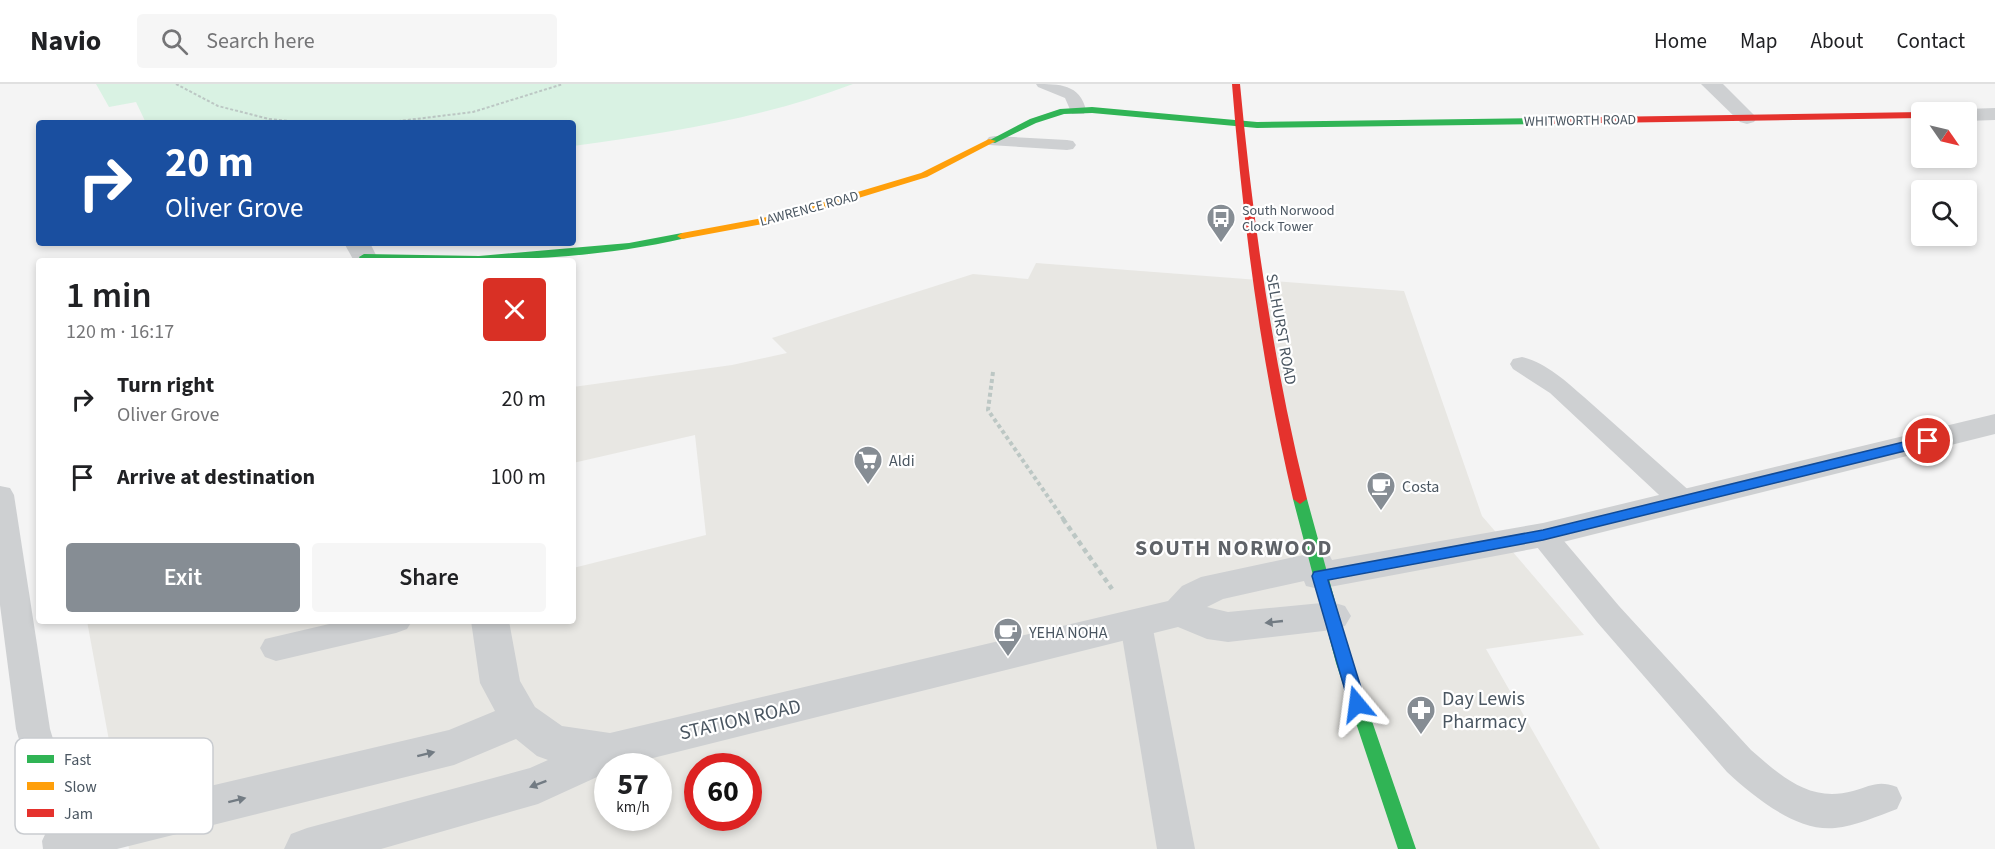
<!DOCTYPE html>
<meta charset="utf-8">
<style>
body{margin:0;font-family:"Source Sans 3",sans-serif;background:#f6f6f6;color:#202124;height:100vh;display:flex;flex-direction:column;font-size:22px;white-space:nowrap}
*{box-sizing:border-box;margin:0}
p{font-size:20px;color:#757577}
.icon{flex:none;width:33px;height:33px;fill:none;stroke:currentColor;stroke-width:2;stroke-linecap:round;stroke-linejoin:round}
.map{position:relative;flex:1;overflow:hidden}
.side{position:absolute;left:36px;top:174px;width:540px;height:366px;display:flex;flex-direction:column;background:#fff;border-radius:6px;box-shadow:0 3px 9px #0003}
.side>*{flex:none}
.banner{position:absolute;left:36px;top:36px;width:540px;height:126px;border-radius:6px;box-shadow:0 3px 9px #0003;background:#1a4fa0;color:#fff;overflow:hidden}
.needle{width:39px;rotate:124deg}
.buttons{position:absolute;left:1911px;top:18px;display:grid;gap:12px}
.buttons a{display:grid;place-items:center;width:66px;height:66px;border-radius:6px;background:#fff;box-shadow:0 3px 9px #0003;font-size:30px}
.speed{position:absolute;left:594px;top:669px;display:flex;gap:12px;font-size:30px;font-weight:700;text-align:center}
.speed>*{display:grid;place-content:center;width:78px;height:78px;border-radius:50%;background:#fff;box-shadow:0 3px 9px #0003;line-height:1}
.speed small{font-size:15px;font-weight:400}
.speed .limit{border:9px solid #d22;background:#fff;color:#111}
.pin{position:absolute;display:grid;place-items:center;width:51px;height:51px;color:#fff;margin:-26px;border:3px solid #fff;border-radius:50%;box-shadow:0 2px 6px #0007}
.me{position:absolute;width:66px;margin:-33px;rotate:344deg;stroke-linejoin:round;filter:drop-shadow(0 0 4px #0008)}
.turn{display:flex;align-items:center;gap:21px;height:126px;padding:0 30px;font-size:27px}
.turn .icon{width:78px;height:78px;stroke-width:2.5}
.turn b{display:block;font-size:42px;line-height:51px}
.round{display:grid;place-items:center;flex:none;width:63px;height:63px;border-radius:6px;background:#f6f6f6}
.overview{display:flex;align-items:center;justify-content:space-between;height:102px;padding:0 30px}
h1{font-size:36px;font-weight:600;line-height:45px}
.cta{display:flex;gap:12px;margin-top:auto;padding:12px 30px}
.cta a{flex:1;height:69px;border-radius:6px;background:#868d94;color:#fff;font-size:24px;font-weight:600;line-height:69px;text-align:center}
.cta a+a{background:#f6f6f6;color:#202124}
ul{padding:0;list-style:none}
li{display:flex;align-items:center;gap:18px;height:78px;padding:0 30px}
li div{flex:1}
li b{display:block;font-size:22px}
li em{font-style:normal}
header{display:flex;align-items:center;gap:36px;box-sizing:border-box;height:84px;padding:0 30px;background:#fff;border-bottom:2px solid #e0e0e0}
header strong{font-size:28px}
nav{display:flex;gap:33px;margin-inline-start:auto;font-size:21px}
.search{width:420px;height:54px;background:#f6f6f6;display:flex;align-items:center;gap:15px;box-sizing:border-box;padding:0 21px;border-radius:6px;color:#757577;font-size:22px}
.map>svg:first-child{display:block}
.commercial{fill:#e8e7e3;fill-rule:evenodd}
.green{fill:#d9f2e3}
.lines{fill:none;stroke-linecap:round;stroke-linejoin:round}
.path-far2{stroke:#bcc7c4;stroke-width:2;stroke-dasharray:3 2;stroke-linecap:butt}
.path-far1{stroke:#bcc7c4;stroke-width:4;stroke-dasharray:4 3;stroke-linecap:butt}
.path{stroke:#bcc7c4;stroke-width:4.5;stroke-dasharray:5 4;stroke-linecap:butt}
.lane{fill:#ced0d2;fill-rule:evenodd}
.street{fill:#ced0d2;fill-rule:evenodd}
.fast{fill:#30b455;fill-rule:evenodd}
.slow{fill:#ff9f0a;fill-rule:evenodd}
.jam{fill:#e5322d;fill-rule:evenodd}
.oneway{fill:#727b83}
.route{fill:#1a73e8;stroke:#114b97;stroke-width:1.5}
.labels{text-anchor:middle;stroke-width:4.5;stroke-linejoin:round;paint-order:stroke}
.far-street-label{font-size:14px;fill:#4a5661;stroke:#fff}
.far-poi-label{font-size:14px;fill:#4a5661;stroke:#fff;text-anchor:start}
.street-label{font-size:16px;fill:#4a5661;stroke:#fff}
.poi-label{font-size:16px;fill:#4a5661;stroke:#fff;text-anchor:start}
.near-poi-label{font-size:20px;fill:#4a5661;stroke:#fff;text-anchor:start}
.near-street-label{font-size:20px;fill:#4a5661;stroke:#fff}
.district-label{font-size:22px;font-weight:bold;letter-spacing:1.5px;fill:#5f6368;stroke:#fff}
.key{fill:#fff;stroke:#c9ccd0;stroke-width:1.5}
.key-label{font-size:16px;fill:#4a5661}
</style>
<header>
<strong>Navio</strong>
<div class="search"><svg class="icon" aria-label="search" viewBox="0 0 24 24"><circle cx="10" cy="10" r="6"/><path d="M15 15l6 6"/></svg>Search here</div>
<nav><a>Home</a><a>Map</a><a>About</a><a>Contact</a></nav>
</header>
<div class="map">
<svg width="1995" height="765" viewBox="0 0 1995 765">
<rect width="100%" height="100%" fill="#f4f4f4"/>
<path class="commercial" d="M 1036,179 L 1404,207 L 1482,432 L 1584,551 L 1486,565 L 1600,765 L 129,765 L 87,537 L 573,537 L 573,484 L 706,451 L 695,351 L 573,379 L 573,303 L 732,281 L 787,269 L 772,254 L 973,190 L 1028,195 ZM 608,682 L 658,682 L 658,734 L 608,734 ZM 698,682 L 748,682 L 748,734 L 698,734 Z"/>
<path class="green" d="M 96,0 L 853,0 C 764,34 667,49 573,62 L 573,39 L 146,39 L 136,18 L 109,23 Z"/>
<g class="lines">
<g class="path-far2">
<path d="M 176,0 L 218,22 L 269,35 L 311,39"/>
<path d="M 383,39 L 473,28 L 563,0"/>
</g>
<path class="path-far1" d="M 993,288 L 988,326 L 1064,436"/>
<path class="path" d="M 1063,435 L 1112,505"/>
<g class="lane">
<path d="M 1036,0 C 1059,0 1080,0 1086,26 L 1084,30 L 1072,30 L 1065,14 L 1038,3 Z"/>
<path d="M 995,52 L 1067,56 L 1073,57 L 1076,61 L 1073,65 L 1067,66 L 989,61 L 986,57 L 989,53 Z"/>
<path d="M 1522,273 C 1545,278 1567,298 1584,313 L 1693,410 L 1697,417 L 1693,424 L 1683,427 L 1673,424 L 1550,309 L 1513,285 L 1510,280 L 1513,275 Z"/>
<path d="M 0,402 L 10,404 L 14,411 L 50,645 L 84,757 L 80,765 L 50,765 L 16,645 L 0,521 Z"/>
<path d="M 1543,441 L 1553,444 L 1619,522 L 1751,666 C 1782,693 1810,719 1853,707 C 1871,702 1878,696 1897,703 L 1902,714 L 1897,725 C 1878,732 1855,742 1835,744 C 1796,748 1753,712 1727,688 L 1597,538 L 1533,458 L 1529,451 L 1533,444 Z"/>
<path d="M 1136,528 L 1147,532 L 1152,540 L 1195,765 L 1157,765 L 1120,540 L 1125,532 Z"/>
<path d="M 342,537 L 412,537 L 407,545 L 396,549 L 276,577 L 265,573 L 260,564 L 265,555 Z"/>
</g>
<g class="street">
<path d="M 1701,0 L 1723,0 L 1757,34 L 1754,38 L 1747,40 L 1740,38 Z"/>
<path d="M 1995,24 L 1995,36 L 1966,37 L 1966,28 L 1957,28 L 1966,25 Z"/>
<path d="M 344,159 L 370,159 L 377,173 L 374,177 L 354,177 Z"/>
<path d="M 1995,330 L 1995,350 L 1543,463 L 1319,505 L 1306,502 L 1304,497 L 1223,515 L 1207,523 L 1228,528 L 1332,518 L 1345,522 L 1351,532 L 1345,542 L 1332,546 L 1228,558 L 1207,555 L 1178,543 L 621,682 L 608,682 L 608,688 L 538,720 L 381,765 L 284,765 L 291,750 L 307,744 L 530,684 L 548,676 L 537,672 L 516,655 L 454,681 L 117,765 L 43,765 L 42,757 L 49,742 L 65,736 L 449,646 L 495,627 L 480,599 L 471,537 L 509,537 L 520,597 L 535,623 L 562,642 L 610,649 L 1168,517 L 1182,502 L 1201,493 L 1317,468 L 1330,472 L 1332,476 L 1543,439 Z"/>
</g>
<g class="fast">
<path d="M 1092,23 L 1257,38 L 1538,34 L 1542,37 L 1538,40 L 1257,44 L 1092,29 L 1064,30 L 1036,39 L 995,59 L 988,57 L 1030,35 L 1060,25 Z"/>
<path d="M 682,149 L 687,152 L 686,154 C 580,179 466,177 361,177 L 359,173 L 364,170 L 479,172 L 629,159 Z"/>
<path d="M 1300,410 L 1307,415 L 1352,579 L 1416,765 L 1398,765 L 1336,579 L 1293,415 Z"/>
</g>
<path class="slow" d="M 989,55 L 996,57 L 927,93 L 790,135 L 682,155 L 677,152 L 682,149 L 784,130 L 921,89 Z"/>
<g class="jam">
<path d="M 1232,0 L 1240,0 C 1253,140 1273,278 1307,415 L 1300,420 L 1293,415 C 1261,278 1243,140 1232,0 Z"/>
<path d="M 1922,28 L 1922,34 L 1538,40 L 1534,37 L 1538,34 Z"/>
</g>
</g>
<defs><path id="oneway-solid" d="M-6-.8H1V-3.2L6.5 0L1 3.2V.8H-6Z" transform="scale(1.5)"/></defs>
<g class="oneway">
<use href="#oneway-solid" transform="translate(1274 538) rotate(174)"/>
<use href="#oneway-solid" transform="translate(426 670) rotate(-14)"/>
<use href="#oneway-solid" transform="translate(538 700) rotate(159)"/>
<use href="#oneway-solid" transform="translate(237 716) rotate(-14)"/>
</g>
<path class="route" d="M 1928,352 L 1935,357 L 1933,360 L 1543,456 L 1328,496 L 1366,620 L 1363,625 L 1357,627 L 1351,625 L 1349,620 L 1312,492 L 1314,488 L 1543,446 Z"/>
<defs>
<g id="bus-pin" transform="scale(1.5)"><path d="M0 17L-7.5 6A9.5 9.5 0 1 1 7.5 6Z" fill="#868d94" stroke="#fff"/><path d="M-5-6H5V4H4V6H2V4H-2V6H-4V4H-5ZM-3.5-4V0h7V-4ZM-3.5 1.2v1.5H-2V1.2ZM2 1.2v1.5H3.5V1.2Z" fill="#fff"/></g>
<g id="supermarket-pin" transform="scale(1.5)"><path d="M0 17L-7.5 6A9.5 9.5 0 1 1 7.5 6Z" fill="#868d94" stroke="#fff"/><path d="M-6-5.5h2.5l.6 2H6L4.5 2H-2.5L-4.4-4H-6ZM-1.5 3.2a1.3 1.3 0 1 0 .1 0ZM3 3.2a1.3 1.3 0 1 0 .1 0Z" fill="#fff"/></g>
<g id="cafe-pin" transform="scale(1.5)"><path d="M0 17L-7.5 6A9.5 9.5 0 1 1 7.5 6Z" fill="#868d94" stroke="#fff"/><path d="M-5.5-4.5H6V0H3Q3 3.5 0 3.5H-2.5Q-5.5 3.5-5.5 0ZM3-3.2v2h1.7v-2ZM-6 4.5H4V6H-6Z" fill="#fff"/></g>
<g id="pharmacy-pin" transform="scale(1.5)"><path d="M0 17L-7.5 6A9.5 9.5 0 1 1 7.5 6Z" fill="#868d94" stroke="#fff"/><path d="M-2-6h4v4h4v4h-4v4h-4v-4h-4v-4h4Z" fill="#fff"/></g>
</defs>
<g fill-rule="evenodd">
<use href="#bus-pin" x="1221" y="134"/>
<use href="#supermarket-pin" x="868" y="376"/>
<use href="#cafe-pin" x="1381" y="402"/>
<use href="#cafe-pin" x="1008" y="548"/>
<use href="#pharmacy-pin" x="1421" y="626"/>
</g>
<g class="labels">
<g class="far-street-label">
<text transform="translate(1580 36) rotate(-1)" y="5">WHITWORTH ROAD</text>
<text transform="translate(809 124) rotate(-15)" y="5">LAWRENCE ROAD</text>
</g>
<g class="far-poi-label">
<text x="1242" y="131">South Norwood<tspan x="1242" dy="16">Clock Tower</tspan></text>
</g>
<g class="street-label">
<text transform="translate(1282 245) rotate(80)" y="6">SELHURST ROAD</text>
</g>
<g class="poi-label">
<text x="889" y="382">Aldi</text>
<text x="1402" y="408">Costa</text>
<text x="1029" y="554">YEHA NOHA</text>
</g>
<g class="near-poi-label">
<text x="1442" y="621">Day Lewis<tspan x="1442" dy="23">Pharmacy</tspan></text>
</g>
<g class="near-street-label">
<text transform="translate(740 635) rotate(-13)" y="7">STATION ROAD</text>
</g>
<g class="district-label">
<text x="1234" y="471">SOUTH NORWOOD</text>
</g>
</g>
<rect x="15" y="654" width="198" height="96" rx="9" class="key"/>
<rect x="27" y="671" width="27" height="8" fill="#30b455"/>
<rect x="27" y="698" width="27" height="8" fill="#ff9f0a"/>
<rect x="27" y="725" width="27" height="8" fill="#e5322d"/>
<g class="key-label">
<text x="64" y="681">Fast</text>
<text x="64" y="708">Slow</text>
<text x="64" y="735">Jam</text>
</g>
</svg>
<div class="buttons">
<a><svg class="needle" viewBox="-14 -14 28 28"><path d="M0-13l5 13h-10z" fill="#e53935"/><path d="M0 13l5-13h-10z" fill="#757577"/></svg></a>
<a><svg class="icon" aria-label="search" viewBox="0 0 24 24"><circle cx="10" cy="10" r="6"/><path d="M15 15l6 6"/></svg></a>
</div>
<div class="speed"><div>57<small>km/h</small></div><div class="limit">60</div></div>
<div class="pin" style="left:1928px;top:357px;background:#d93025"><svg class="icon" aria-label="arrive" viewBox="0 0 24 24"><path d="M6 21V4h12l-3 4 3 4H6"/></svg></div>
<svg class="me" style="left:1357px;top:620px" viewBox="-20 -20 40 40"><path d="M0-17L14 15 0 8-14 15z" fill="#1a73e8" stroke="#fff" stroke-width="4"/></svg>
<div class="banner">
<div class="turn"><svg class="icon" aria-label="right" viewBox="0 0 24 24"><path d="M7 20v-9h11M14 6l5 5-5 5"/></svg><div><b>20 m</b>Oliver Grove</div></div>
</div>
<section class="side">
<div class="overview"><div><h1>1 min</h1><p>120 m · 16:17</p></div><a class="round" style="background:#d93025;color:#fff"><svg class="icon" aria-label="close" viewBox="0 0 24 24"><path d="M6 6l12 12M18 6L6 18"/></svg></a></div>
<ul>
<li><svg class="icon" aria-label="right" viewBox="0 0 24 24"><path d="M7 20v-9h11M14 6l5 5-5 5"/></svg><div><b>Turn right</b><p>Oliver Grove</p></div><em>20 m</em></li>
<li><svg class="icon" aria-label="arrive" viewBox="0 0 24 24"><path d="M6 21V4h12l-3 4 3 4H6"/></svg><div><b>Arrive at destination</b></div><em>100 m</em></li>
</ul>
<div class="cta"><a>Exit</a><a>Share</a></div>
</section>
</div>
